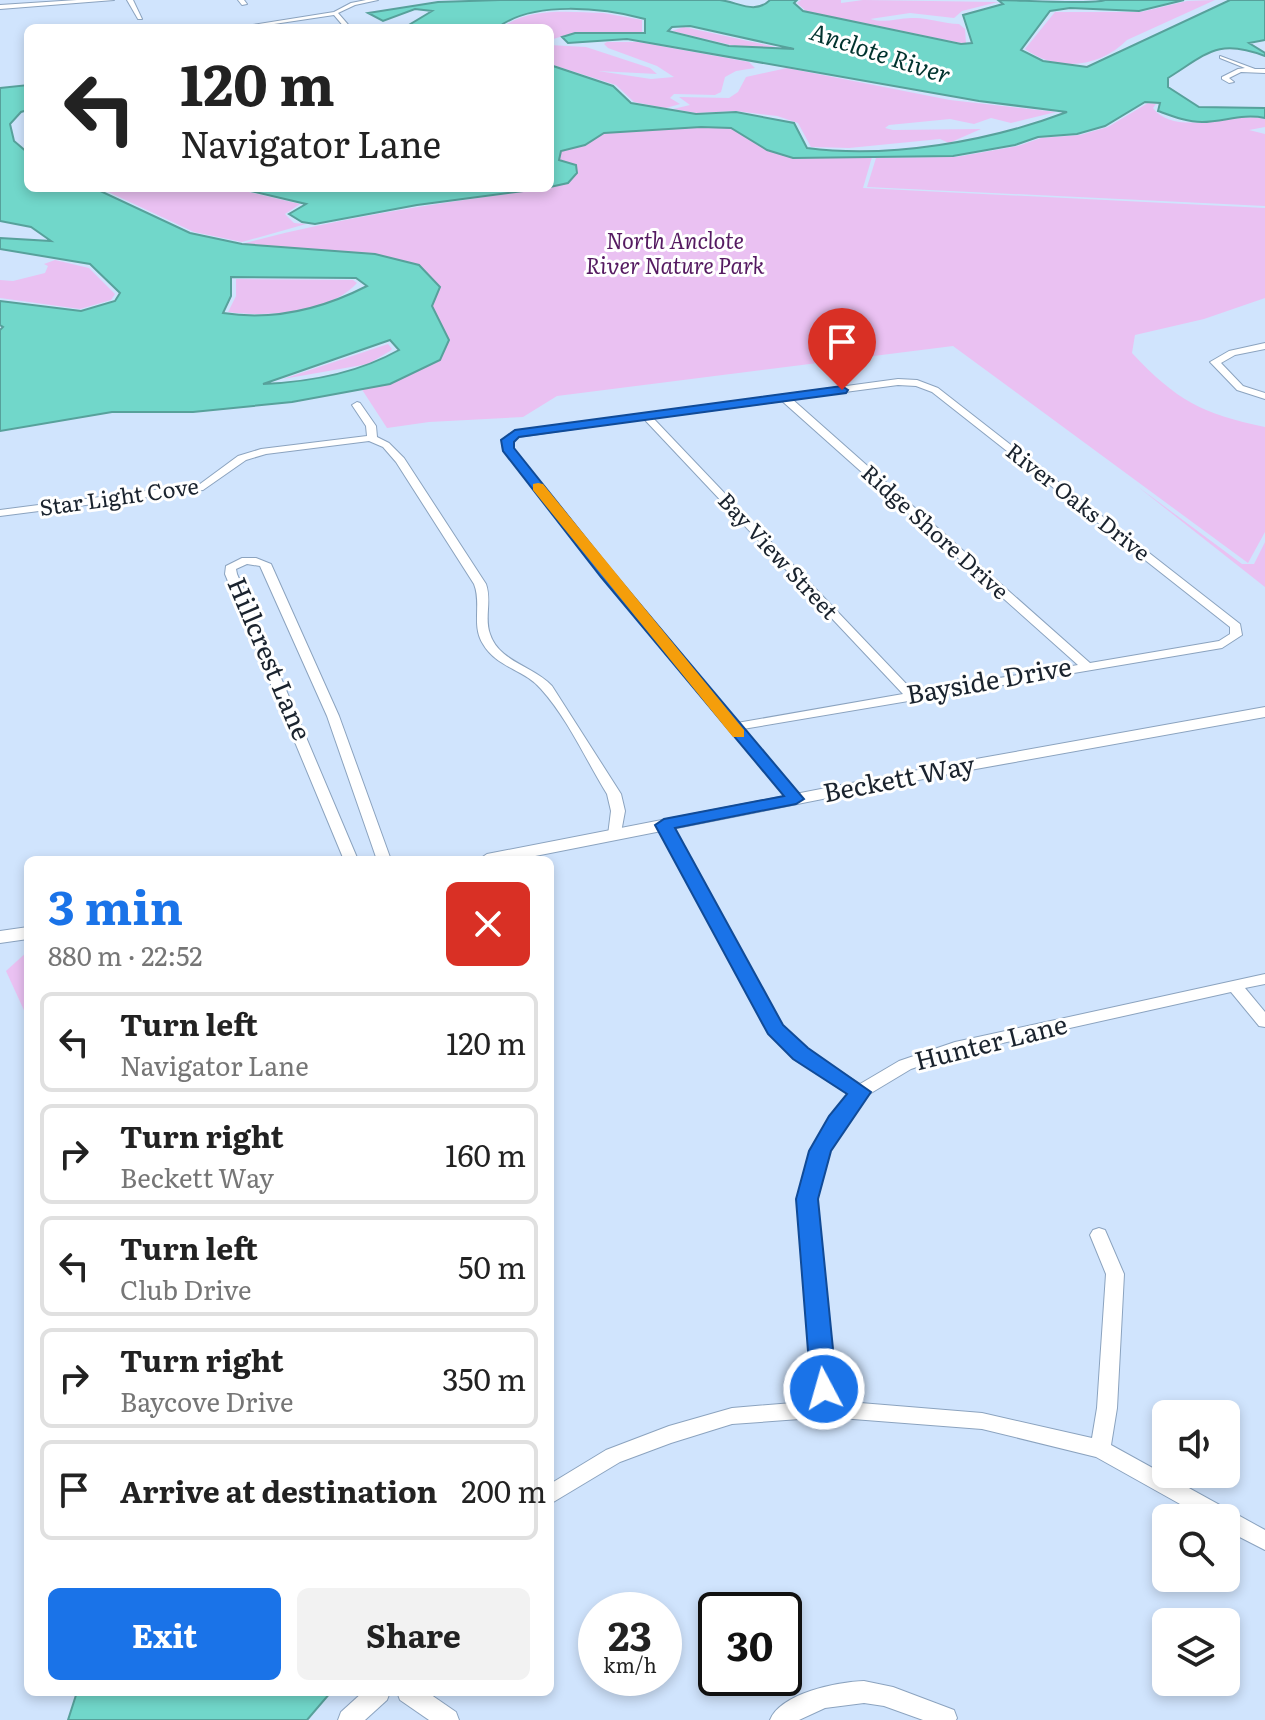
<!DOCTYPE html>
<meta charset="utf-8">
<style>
body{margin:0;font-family:Literata,serif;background:#f2f2f2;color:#222;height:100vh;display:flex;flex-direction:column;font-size:30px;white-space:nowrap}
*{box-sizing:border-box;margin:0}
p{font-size:26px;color:#767676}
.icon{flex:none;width:44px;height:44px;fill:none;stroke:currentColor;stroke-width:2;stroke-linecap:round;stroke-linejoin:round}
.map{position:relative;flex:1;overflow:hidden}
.panel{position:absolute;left:24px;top:856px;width:530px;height:840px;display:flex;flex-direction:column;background:#fff;border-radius:12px;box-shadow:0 4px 12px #0003}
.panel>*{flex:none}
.hud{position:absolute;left:24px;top:24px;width:530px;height:168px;border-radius:12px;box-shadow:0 4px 12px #0003;background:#fff;color:#222;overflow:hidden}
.buttons{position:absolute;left:1152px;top:1400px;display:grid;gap:16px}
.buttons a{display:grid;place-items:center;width:88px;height:88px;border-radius:12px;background:#fff;box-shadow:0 4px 12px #0003;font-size:40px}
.speed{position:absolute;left:578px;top:1592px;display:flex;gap:16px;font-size:40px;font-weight:700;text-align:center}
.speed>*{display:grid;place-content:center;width:104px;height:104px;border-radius:50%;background:#fff;box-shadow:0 4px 12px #0003;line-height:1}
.speed small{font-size:20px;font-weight:400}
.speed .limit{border:4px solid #111;border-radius:12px;background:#fff;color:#111}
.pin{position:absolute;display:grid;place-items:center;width:68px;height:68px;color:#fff;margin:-82px -34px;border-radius:50% 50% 50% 0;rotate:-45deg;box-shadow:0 0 8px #0007}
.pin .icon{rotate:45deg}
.me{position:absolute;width:88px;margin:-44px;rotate:354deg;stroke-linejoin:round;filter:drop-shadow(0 0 6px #0008)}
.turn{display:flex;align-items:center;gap:28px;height:168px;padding:0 24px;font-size:36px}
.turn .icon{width:104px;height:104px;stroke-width:2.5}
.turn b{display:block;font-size:56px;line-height:68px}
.round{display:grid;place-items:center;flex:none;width:84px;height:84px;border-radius:12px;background:#f2f2f2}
.headline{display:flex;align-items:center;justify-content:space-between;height:136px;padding:0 24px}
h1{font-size:48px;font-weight:700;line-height:60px;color:#1a73e8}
.primary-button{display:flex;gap:16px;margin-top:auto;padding:16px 24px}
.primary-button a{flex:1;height:92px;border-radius:12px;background:#1a73e8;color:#fff;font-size:32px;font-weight:700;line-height:92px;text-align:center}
.primary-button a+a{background:#f2f2f2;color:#222}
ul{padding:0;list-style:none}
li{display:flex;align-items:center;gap:24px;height:100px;margin:0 16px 12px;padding:0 8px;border:4px solid #e0e0e0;border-radius:12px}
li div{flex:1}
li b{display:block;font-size:30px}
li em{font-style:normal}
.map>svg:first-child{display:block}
.green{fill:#eac1f2}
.water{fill:#71d7ca;stroke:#57a19b;stroke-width:2;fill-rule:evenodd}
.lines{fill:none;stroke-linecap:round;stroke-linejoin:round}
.minor-casing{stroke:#8ba3bf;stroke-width:2}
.tertiary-casing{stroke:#8ba3bf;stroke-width:2}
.minor{fill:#fff;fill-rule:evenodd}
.tertiary{fill:#fff;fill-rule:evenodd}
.route{fill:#1a73e8;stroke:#114b97;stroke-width:2}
.slow{fill:#f59e0b}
.labels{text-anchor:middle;stroke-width:6;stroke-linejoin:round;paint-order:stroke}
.far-park-label{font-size:22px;font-style:italic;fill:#551a61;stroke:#fff}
.far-street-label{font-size:22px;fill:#1a232e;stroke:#fff}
.far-water-label{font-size:24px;font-style:italic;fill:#00332e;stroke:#fff}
.street-label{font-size:26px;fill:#1a232e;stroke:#fff}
</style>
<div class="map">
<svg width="1265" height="1720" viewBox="0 0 1265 1720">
<rect width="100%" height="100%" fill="#d0e4fd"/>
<g class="green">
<path d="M 801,0 L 841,0 L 841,3 L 863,0 L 998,2 L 962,11 L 954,18 L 910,13 L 870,19 C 887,24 898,17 915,18 C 930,18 944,24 959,24 L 965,29 L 966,43 L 961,43 L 806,11 L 797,3 Z"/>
<path d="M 1215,0 L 1127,40 C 1099,68 1057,72 1025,49 L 1055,12 L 1141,12 L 1187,1 Z"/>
<path d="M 603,13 L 642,20 L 642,32 L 573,33 L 550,40 L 550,28 L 501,28 C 529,7 569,12 603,13 Z"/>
<path d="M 684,27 L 789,50 L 731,45 L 672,31 Z"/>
<path d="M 607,42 L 638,42 L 749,62 L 755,68 L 736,71 L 725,77 L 721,92 L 715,95 L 674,94 L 670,98 L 680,104 L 666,108 L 634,102 L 616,85 L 550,64 L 550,45 L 586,47 L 650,68 L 657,74 L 598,71 L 651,79 L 674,77 L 657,66 L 608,48 L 604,44 Z"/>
<path d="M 787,68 L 950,100 L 1056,112 L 1011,123 L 991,118 L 974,124 L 950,119 L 889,125 L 885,128 L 893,130 L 981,129 L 949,143 L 940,139 L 849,148 L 811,147 L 798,123 L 777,116 L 736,111 L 696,113 L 673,109 L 690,105 L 679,97 L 729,98 L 738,92 L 746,77 Z"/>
<path d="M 1148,103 L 1156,104 L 1153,108 C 1175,138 1235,111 1265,119 L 1265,127 L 1249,130 L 1265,134 L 1265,206 L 867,187 L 876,158 L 956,157 L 1018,146 L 1041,138 L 1080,135 L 1108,127 Z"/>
<path d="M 701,127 L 731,128 L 767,150 L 793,158 L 872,157 L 863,188 L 1265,208 L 1265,298 L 1204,319 L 1135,335 L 1132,353 C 1176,400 1202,414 1265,427 L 1265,532 L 1248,563 L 953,346 L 557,396 L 523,417 L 429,422 L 387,428 L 361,388 L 390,384 L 449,340 L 436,318 L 419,265 L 375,254 L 242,244 C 343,216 446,202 550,188 L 568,183 L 559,160 L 561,151 L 585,145 L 603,133 Z"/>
<path d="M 100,188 L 232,188 L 300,204 L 285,214 L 294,223 L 306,224 L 242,242 L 194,232 Z"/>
<path d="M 55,260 L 89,268 L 115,294 L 111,300 L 80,309 L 0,298 L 0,280 L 13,281 L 45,273 L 48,266 L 44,264 Z"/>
<path d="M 236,279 L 353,280 L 357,283 C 329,314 267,317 228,312 L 236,296 Z"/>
<path d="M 388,344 L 392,349 L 390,351 L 368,364 L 283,379 Z"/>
<path d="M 1137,486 L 1242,564 L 1254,564 L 1265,542 L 1265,587 Z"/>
<path d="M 28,951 L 28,1019 L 6,971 Z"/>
</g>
<g class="water">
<path d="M 500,0 L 720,0 C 738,2 755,15 770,0 L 797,0 L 794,3 L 803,11 L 961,44 L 972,43 L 963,15 L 1003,4 L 998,0 C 1019,0 1091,5 1105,0 L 1184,0 L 1139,11 L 1070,8 L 1050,11 L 1021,50 L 1043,61 L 1087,67 L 1230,0 L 1265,0 L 1265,40 L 1249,43 L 1265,53 L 1265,56 C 1218,38 1208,53 1168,78 L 1168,87 L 1199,107 L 1265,108 L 1265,118 C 1242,113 1224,122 1202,122 C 1187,122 1172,116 1158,111 L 1160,103 L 1145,102 L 1105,126 L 1077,134 L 1038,137 L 1015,145 L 953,156 L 793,158 L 767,150 L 731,128 L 701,127 L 604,133 L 585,145 L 561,151 L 559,160 L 576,165 L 577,173 L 568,183 L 550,187 L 550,65 L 613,86 L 631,103 L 696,114 L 736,112 L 794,123 L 807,148 C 890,159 990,141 1067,112 L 979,101 L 627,39 L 568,43 L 562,37 L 575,33 L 645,33 L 645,19 C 604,8 533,0 497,28 L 386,28 L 407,26 L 432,11 L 415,9 L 383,21 L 368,13 L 438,2 ZM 690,26 L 794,49 L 729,46 L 668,31 L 672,27 Z"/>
<path d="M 28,85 L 28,110 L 21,112 L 10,124 L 14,141 L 28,153 L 28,188 L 94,188 L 190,233 L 242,244 L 375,254 L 419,265 L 440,287 L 432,306 L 449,340 L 440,360 L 390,384 L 292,402 L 193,412 L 112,412 L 0,431 L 0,330 L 3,327 L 0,325 L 0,301 L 81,311 L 115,301 L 120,293 L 90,264 L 0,249 L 0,238 L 51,241 L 31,227 L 0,221 L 0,88 ZM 231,277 L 356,278 L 367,286 C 322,309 274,321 223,313 L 231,296 ZM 390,340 L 399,350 C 358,373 310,382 263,384 Z"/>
<path d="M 238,188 L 547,188 L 417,205 L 315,224 L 302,222 L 289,214 L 306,204 Z"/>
<path d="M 77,1692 L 331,1692 L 307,1720 L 68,1720 Z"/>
</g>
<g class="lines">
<g class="minor-casing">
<g id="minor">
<path d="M 127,0 L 133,0 L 142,19 L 138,19 Z"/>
<path d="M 238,0 L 244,0 L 247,4 L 242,5 Z"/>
<path d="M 366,0 L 378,0 L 355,5 L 338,13 L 351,28 L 345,28 L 334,15 L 248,28 L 234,28 L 334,12 L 351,3 Z"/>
<path d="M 1220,56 L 1255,69 L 1265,69 L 1265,73 L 1241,72 L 1229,78 L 1234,82 L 1229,83 L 1222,79 L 1222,77 L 1238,69 L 1245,68 L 1220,58 Z"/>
<path d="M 1265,343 L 1265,349 L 1235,355 L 1221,363 L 1243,386 L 1265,393 L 1265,399 L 1237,390 L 1210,362 L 1229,351 Z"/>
<path d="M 898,379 L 917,380 L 938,388 L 1240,624 L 1242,635 L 1222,648 L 743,729 L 801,796 L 803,799 L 801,802 L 791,802 C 693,687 597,569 503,450 L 502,440 L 515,431 ZM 898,385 L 916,386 L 932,392 L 1230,627 L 1230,634 L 1219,641 L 1090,663 L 792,399 ZM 782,401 L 1078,665 L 914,692 L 653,418 ZM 644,419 L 903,694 L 737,723 L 512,448 L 512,441 L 518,437 Z"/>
<path d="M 357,402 L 360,403 L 376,426 L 377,437 L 389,443 L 404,458 L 486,584 C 492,601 484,618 490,634 C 499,662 534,666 552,686 L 621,794 L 625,811 L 620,838 L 610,838 L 608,835 L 611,811 L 607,794 C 586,760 568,719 541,689 C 524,669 497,668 483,644 C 471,625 482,604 474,584 L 396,462 L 383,447 L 369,441 L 266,454 L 246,460 L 203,490 L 0,516 L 0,510 L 200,484 L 238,456 L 261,449 L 367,436 L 366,426 L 352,405 Z"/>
<path d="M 242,558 L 256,558 L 271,564 L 339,716 L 391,860 L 377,860 L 327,716 L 260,566 L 247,564 L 236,569 L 237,574 L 358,860 L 344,860 L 225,574 L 226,566 Z"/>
<path d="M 664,821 L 671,825 L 782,1026 L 806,1049 L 860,1084 L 899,1061 L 955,1042 L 1265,974 L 1265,984 L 1245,988 L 1265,1012 L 1265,1027 L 1259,1026 L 1231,992 L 958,1053 L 911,1069 L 866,1096 L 842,1126 L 828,1151 L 816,1199 L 836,1401 L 982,1413 L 1092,1438 L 1097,1408 L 1106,1274 L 1090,1235 L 1093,1230 L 1099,1228 L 1105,1230 L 1124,1274 L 1117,1408 L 1111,1445 L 1265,1530 L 1265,1550 L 1226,1530 L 1226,1518 L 1205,1518 L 1096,1457 L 982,1429 L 827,1417 L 732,1424 L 671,1443 L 620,1462 L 550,1504 L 550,1484 L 606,1450 L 669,1426 L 732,1408 L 817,1401 L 798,1199 L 812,1151 L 830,1118 L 850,1093 L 794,1057 L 770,1033 L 657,825 Z"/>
<path d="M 864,1681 L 893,1687 L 946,1707 L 954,1710 L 957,1718 L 956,1720 L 923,1720 L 884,1706 L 864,1703 L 825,1708 L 799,1720 L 770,1720 C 781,1693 837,1682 864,1681 Z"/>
<path d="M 363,1692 L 390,1692 L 387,1700 L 365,1720 L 338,1720 L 341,1712 Z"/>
<path d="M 397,1692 L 427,1692 L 456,1712 L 459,1720 L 429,1720 L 400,1700 Z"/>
</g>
</g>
<g class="tertiary-casing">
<g id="tertiary">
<path d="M 77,0 L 114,0 L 0,9 L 0,5 Z"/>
<path d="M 1265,707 L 1265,717 L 959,772 L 515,860 L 478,860 L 487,854 L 959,762 Z"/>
<path d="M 28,927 L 28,939 L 0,943 L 0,931 Z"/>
</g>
</g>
<use href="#minor" class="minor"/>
<use href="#tertiary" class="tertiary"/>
</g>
<path class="route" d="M 842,386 L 848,390 L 846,393 L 548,433 L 519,437 L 514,442 L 514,448 L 612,571 L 804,799 L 796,804 L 675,828 L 783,1025 L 808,1048 L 871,1092 L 831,1151 L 818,1199 L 837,1389 L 833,1396 L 824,1399 L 815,1396 L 811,1389 L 796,1199 L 809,1151 L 829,1116 L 847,1094 L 793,1059 L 768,1034 L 655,825 L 664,819 L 784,796 L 601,577 L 503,451 L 501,440 L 515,430 Z"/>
<path class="slow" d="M 538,483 L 543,484 L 744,730 L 744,737 L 733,737 L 533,490 L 533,484 Z"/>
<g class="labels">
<g class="far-park-label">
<text x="675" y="249">North Anclote<tspan x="675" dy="25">River Nature Park</tspan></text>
</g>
<g class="far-street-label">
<text transform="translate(119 497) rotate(-8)" y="8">Star Light Cove</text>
<text transform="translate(1078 502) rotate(38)" y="8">River Oaks Drive</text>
<text transform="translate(935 532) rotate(42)" y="8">Ridge Shore Drive</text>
<text transform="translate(778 556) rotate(47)" y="8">Bay View Street</text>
</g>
<g class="far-water-label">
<text transform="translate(880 54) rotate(18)" y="8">Anclote River</text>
</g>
<g class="street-label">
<text transform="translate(269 659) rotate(67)" y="9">Hillcrest Lane</text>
<text transform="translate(989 681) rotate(-10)" y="9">Bayside Drive</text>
<text transform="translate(899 779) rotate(-11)" y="9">Beckett Way</text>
<text transform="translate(991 1043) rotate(-14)" y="9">Hunter Lane</text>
</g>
</g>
</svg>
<div class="buttons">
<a><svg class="icon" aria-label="sound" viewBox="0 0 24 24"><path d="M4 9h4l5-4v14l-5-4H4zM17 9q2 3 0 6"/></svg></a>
<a><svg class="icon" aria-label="search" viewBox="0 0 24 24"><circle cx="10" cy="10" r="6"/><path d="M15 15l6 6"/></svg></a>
<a><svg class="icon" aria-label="layers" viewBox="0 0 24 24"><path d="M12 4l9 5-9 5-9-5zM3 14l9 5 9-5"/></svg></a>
</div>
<div class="speed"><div>23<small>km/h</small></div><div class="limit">30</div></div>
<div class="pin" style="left:842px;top:390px;background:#d93025"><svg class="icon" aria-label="arrive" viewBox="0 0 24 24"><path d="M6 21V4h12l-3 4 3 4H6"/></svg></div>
<svg class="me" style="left:824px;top:1389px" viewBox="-20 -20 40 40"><circle r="17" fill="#1a73e8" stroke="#fff" stroke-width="3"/><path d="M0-11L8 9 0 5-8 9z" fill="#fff"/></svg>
<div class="hud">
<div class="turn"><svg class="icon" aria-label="left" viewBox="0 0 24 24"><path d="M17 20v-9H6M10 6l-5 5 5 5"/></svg><div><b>120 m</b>Navigator Lane</div></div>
</div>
<section class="panel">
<div class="headline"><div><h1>3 min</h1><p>880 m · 22:52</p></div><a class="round" style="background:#d93025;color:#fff"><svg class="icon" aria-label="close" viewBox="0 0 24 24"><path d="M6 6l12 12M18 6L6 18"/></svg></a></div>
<ul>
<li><svg class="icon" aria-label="left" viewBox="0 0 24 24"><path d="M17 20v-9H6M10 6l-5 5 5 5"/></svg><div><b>Turn left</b><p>Navigator Lane</p></div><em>120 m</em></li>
<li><svg class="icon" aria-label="right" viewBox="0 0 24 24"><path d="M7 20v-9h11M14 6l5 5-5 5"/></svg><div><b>Turn right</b><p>Beckett Way</p></div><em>160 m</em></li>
<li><svg class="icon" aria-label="left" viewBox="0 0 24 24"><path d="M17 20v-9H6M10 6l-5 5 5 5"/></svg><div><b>Turn left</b><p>Club Drive</p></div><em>50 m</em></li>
<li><svg class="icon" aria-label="right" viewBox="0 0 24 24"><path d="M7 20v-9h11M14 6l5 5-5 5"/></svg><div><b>Turn right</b><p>Baycove Drive</p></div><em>350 m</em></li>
<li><svg class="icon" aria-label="arrive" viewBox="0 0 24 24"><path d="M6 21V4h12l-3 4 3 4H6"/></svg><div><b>Arrive at destination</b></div><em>200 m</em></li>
</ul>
<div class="primary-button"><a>Exit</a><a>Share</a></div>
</section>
</div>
